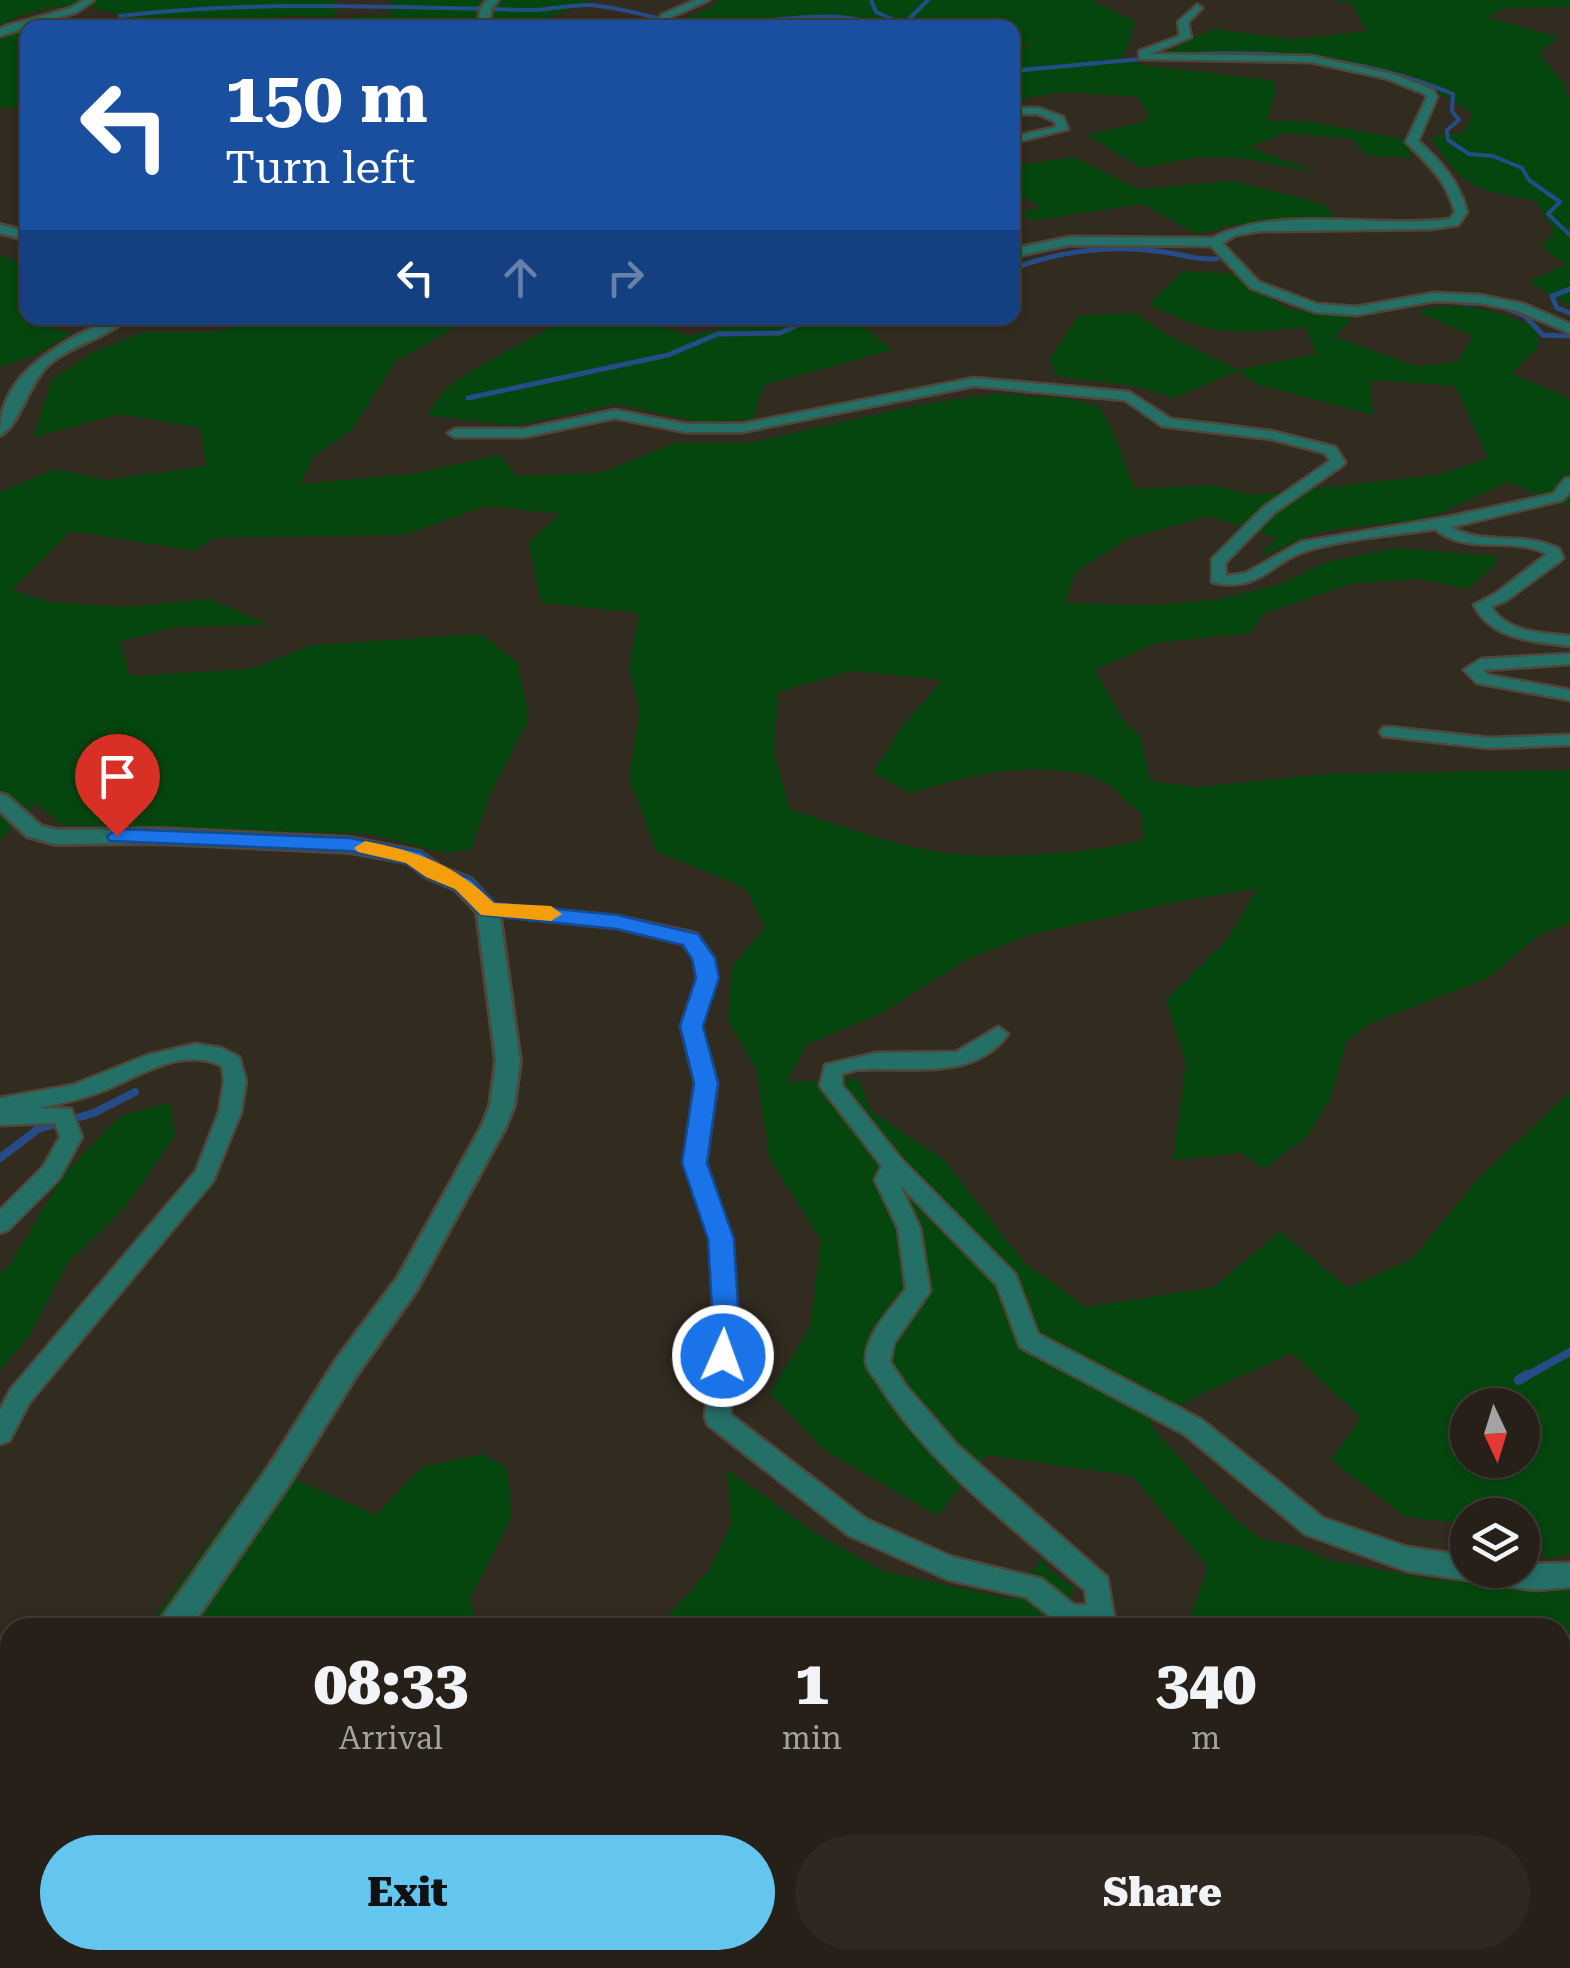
<!DOCTYPE html>
<style>
body{margin:0;font-family:"Roboto Serif",serif;background:#2e2821;color:#f1f3f6;height:100vh;display:flex;flex-direction:column;font-size:38px;white-space:nowrap}
*{box-sizing:border-box;margin:0}
p{font-size:32px;color:#a4a3a2}
.icon{flex:none;width:55px;height:55px;fill:none;stroke:currentColor;stroke-width:2;stroke-linecap:round;stroke-linejoin:round}
.map{position:relative;flex:1;overflow:hidden}
.panel{position:absolute;left:0px;top:1618px;width:1570px;height:352px;display:flex;flex-direction:column;background:#262018;border-radius:30px 30px 0 0;box-shadow:0 2px 8px #0004,0 0 0 2px #423e37}
.panel>*{flex:none}
.guide{position:absolute;left:20px;top:20px;width:1000px;height:305px;border-radius:20px;box-shadow:0 2px 8px #0004,0 0 0 2px #423e37;background:#1a4fa0;color:#fff;overflow:hidden}
.needle{width:65px;rotate:176deg}
.tools{position:absolute;left:1450px;top:1388px;display:grid;gap:20px}
.tools a{display:grid;place-items:center;width:90px;height:90px;border-radius:50%;background:#262018;box-shadow:0 2px 8px #0004,0 0 0 2px #423e37;font-size:50px}
.pin{position:absolute;display:grid;place-items:center;width:85px;height:85px;color:#fff;margin:-102px -42px;border-radius:50% 50% 50% 0;rotate:-45deg;box-shadow:0 0 10px #0007}
.pin .icon{rotate:45deg}
.me{position:absolute;width:110px;margin:-55px;rotate:2deg;stroke-linejoin:round;filter:drop-shadow(0 0 8px #0008)}
.turn{display:flex;align-items:center;gap:35px;height:210px;padding:0 40px;font-size:45px}
.turn .icon{width:130px;height:130px;stroke-width:2.5}
.turn b{display:block;font-size:70px;line-height:85px}
.lanes{display:flex;align-items:center;height:95px;padding:0 40px;background:#0003;justify-content:center;gap:50px;direction:ltr}
.lanes .off{opacity:.35}
.eta{display:flex;justify-content:space-evenly;align-items:center;height:170px;text-align:center}
.eta b{font-size:60px;font-weight:800;line-height:70px}
.primary-button{display:flex;gap:20px;margin-top:auto;padding:20px 40px}
.primary-button a{flex:1;height:115px;border-radius:60px;background:#64c5ee;color:#111;font-size:40px;font-weight:800;line-height:115px;text-align:center}
.primary-button a+a{background:#2e2821;color:#f1f3f6}
.map>svg:first-child{display:block}
.green{fill:#05460f;fill-rule:evenodd}
.lines{fill:none;stroke-linecap:round;stroke-linejoin:round}
.stream-far3{stroke:#264c87;stroke-width:4}
.stream-far2{stroke:#264c87;stroke-width:5}
.stream-far1{stroke:#264c87;stroke-width:8}
.stream{stroke:#264c87;stroke-width:10}
.minor-casing{stroke:#4e473c;stroke-width:5}
.tertiary-casing{stroke:#4e473c;stroke-width:6}
.minor{fill:#247066;fill-rule:evenodd}
.tertiary{fill:#247066;fill-rule:evenodd}
.route{fill:#1a73e8;stroke:#114b97;stroke-width:2.5}
.slow{fill:#f59e0b}
</style>
<div class="map">
<svg width="1570" height="1968" viewBox="0 0 1570 1968">
<rect width="100%" height="100%" fill="#322b20"/>
<g class="green">
<path d="M 0,0 L 334,0 L 337,13 L 335,17 L 288,16 L 241,27 L 140,28 L 141,23 C 126,18 109,11 95,8 C 70,2 21,11 0,26 Z"/>
<path d="M 390,0 L 591,0 L 529,27 L 449,27 L 446,20 L 404,21 L 402,27 L 353,27 L 353,16 L 392,15 Z"/>
<path d="M 718,0 L 1091,0 L 1135,21 L 1130,43 L 1122,56 L 1142,65 L 1273,80 L 1276,91 L 1267,120 L 1309,122 L 1404,139 L 1412,158 L 1366,155 L 1352,139 L 1287,133 L 1249,147 L 1320,173 L 1238,158 L 1199,157 L 1141,168 L 1087,135 L 1143,122 L 1149,116 L 1137,97 L 1063,92 L 1013,100 L 1013,49 L 1030,47 L 1013,39 L 1012,28 L 671,25 L 712,7 Z"/>
<path d="M 1331,0 L 1570,0 L 1570,7 L 1507,8 L 1486,17 L 1558,37 L 1539,54 L 1564,83 L 1570,102 L 1570,306 L 1529,282 L 1566,264 L 1542,247 L 1554,231 L 1536,201 C 1477,189 1465,191 1431,137 L 1465,132 L 1472,113 C 1382,51 1287,54 1182,57 L 1164,53 L 1212,29 L 1294,39 L 1367,31 L 1351,3 Z"/>
<path d="M 16,29 L 27,31 L 27,108 L 0,107 L 0,38 Z"/>
<path d="M 1075,157 L 1139,189 L 1234,181 L 1324,204 L 1336,221 L 1232,225 L 1196,234 L 1143,204 L 1032,221 L 1020,212 L 1041,208 L 1013,191 L 1012,166 Z"/>
<path d="M 0,254 L 27,266 L 28,318 L 46,318 L 40,324 L 71,334 L 36,355 L 0,367 Z"/>
<path d="M 1183,271 L 1234,274 L 1288,309 L 1352,318 L 1335,337 L 1416,366 L 1457,362 L 1473,336 L 1417,311 C 1465,299 1493,310 1537,327 L 1538,346 L 1512,374 L 1570,398 L 1570,507 L 1507,482 L 1446,511 L 1415,520 L 1322,531 L 1258,557 L 1277,538 L 1209,516 L 1129,538 L 1075,573 L 1066,603 L 1152,605 L 1215,600 L 1281,584 L 1323,563 L 1396,548 L 1495,556 L 1497,564 L 1468,589 L 1419,579 L 1351,584 L 1265,613 L 1250,633 L 1156,643 L 1095,670 L 1123,720 L 1141,737 L 1150,781 L 1197,787 L 1326,774 L 1570,770 L 1570,923 L 1538,936 L 1490,977 L 1370,1024 L 1346,1042 L 1331,1097 L 1307,1137 L 1264,1169 L 1241,1153 L 1173,1160 L 1186,1064 L 1166,1000 L 1228,938 L 1257,889 L 1182,901 L 1030,935 L 968,959 L 879,1015 L 807,1044 L 787,1082 L 859,1079 L 872,1112 L 942,1158 L 1026,1264 L 1086,1307 L 1214,1287 L 1280,1231 L 1348,1288 L 1412,1259 L 1478,1179 L 1570,1092 L 1570,1554 L 1545,1559 L 1541,1533 L 1523,1531 L 1522,1515 L 1468,1515 L 1467,1524 L 1406,1517 L 1331,1460 L 1361,1418 L 1292,1353 L 1195,1397 L 1150,1425 L 1231,1515 L 1261,1539 L 1300,1547 L 1327,1560 L 1437,1580 L 1492,1583 L 1570,1577 L 1570,1845 L 1560,1842 L 1560,1628 L 1187,1627 L 1208,1566 L 1132,1476 L 986,1455 L 938,1516 L 824,1450 L 770,1393 L 810,1327 L 821,1241 L 770,1159 L 756,1069 L 728,1020 L 732,967 L 765,927 L 745,888 L 656,851 L 629,777 L 640,711 L 629,668 L 639,613 L 541,603 L 528,543 L 560,514 L 486,506 L 405,535 L 214,538 L 195,551 L 71,531 L 12,590 L 51,602 L 126,607 L 209,599 L 270,625 L 174,627 L 120,642 L 130,676 L 251,669 L 312,645 L 481,634 L 518,663 L 529,719 L 490,795 L 471,850 L 445,853 L 370,834 L 62,825 L 36,803 L 0,840 L 0,492 L 55,469 L 107,480 L 206,466 L 200,428 L 119,414 L 33,438 L 51,381 L 92,353 L 143,332 L 216,332 L 263,318 L 473,318 L 396,361 L 353,429 L 312,458 L 301,484 L 411,474 L 500,455 L 516,476 L 601,473 L 674,443 L 749,443 L 919,405 L 996,394 L 1066,398 L 1099,406 L 1113,432 L 1135,489 L 1213,485 L 1253,495 L 1438,475 L 1488,458 L 1455,386 L 1370,380 L 1373,415 L 1256,384 L 1238,371 L 1174,398 L 1139,387 L 1057,376 L 1049,360 L 1078,316 L 1136,313 L 1165,334 L 1238,370 L 1317,354 L 1305,327 C 1233,334 1215,338 1149,304 ZM 851,671 L 942,680 L 900,729 L 873,773 L 911,793 C 969,775 1038,758 1098,779 C 1113,784 1128,804 1141,814 L 1143,840 C 1100,852 1013,858 968,855 C 908,851 847,828 790,809 L 774,752 L 778,692 ZM 1468,1405 L 1522,1405 L 1522,1460 L 1468,1460 Z"/>
<path d="M 569,318 L 654,318 L 651,322 L 687,336 L 771,318 L 880,318 L 860,324 L 892,350 L 764,385 L 753,419 L 703,423 L 617,404 L 513,426 L 427,415 L 445,389 L 479,366 Z"/>
<path d="M 170,1102 L 175,1136 L 126,1206 L 67,1264 L 30,1335 L 0,1370 L 0,1273 L 11,1263 L 63,1175 L 119,1117 Z"/>
<path d="M 482,1454 L 507,1467 L 512,1516 L 470,1599 L 476,1621 L 492,1627 L 147,1628 L 264,1466 L 376,1515 L 422,1467 Z"/>
<path d="M 727,1469 L 817,1534 L 885,1572 L 1012,1599 L 1043,1557 L 1050,1571 L 1075,1588 L 1057,1627 L 657,1628 L 710,1569 L 731,1524 Z"/>
<path d="M 10,1826 L 10,1960 L 989,1960 L 1008,1968 L 0,1968 L 0,1834 Z"/>
<path d="M 1027,1960 L 1398,1960 L 1397,1968 L 1025,1968 Z"/>
</g>
<g class="lines">
<g class="stream-far3">
<path d="M 871,0 L 876,12 L 894,20 L 889,26"/>
<path d="M 120,16 C 255,0 394,7 530,10 C 550,10 571,4 591,5 C 626,8 660,21 696,24 C 752,29 832,2 884,28"/>
<path d="M 889,28 L 909,19 L 928,0"/>
<path d="M 1171,55 C 1269,49 1361,56 1453,94 L 1452,111 L 1459,120 L 1447,130 L 1448,140 L 1469,154 L 1493,156 L 1522,168 L 1529,180 L 1560,202 L 1548,214 L 1570,235"/>
<path d="M 1012,71 L 1152,58"/>
</g>
<g class="stream-far2">
<path d="M 1012,269 C 1062,250 1117,244 1170,253 C 1187,256 1199,260 1217,259"/>
<path d="M 1570,289 L 1552,296 L 1557,308 L 1570,313"/>
<path d="M 1464,303 L 1484,303"/>
<path d="M 1503,307 L 1525,316 L 1543,335 L 1570,336"/>
<path d="M 468,398 L 668,355 L 718,334 L 780,333 L 814,318"/>
</g>
<g class="stream-far1">
<path d="M 0,1158 L 38,1129 L 94,1113 L 135,1092"/>
<path d="M 1523,1378 L 1570,1352"/>
</g>
<path class="stream" d="M 1519,1380 L 1527,1375"/>
<g class="minor-casing">
<g id="minor">
<path d="M 84,0 L 94,0 L 77,12 L 0,36 L 0,29 L 6,26 L 71,8 Z"/>
<path d="M 696,0 L 709,0 L 669,18 L 670,28 L 660,28 L 661,15 Z"/>
<path d="M 1197,5 L 1202,8 L 1188,22 L 1191,37 L 1150,54 L 1311,56 L 1392,74 L 1433,90 L 1437,97 L 1418,141 C 1441,161 1459,182 1467,212 L 1458,225 L 1430,229 L 1260,231 L 1236,235 L 1222,243 L 1259,282 L 1317,304 L 1356,307 L 1434,293 L 1479,295 L 1524,304 L 1570,324 L 1570,333 L 1515,310 L 1479,303 L 1434,301 L 1356,315 L 1315,312 L 1251,288 L 1211,246 L 1070,245 L 1012,257 L 1012,249 L 1070,237 L 1212,238 C 1280,204 1375,229 1450,219 L 1455,212 C 1447,181 1428,164 1406,142 L 1427,97 L 1425,94 L 1385,78 L 1311,62 L 1140,59 L 1139,51 L 1180,36 L 1178,22 Z"/>
<path d="M 1012,108 L 1039,108 L 1063,117 L 1068,129 L 1012,143 L 1012,137 L 1057,127 L 1054,121 L 1038,114 L 1012,114 Z"/>
<path d="M 974,378 L 1129,392 L 1171,419 L 1271,431 L 1335,447 L 1345,462 L 1343,465 L 1274,513 L 1225,563 L 1226,576 L 1246,573 L 1301,542 L 1448,517 L 1553,494 L 1565,479 L 1570,478 L 1570,492 L 1563,500 L 1451,527 C 1484,547 1523,530 1559,549 L 1563,558 L 1560,561 L 1507,600 L 1491,607 C 1508,633 1542,633 1570,636 L 1570,646 C 1534,641 1493,641 1474,605 L 1495,594 L 1547,554 C 1511,535 1468,556 1435,529 C 1394,535 1351,538 1312,549 C 1272,559 1261,594 1212,582 L 1212,559 L 1264,507 L 1330,461 L 1325,453 L 1271,439 L 1162,426 L 1125,400 L 974,386 L 742,432 L 686,432 L 615,418 L 524,437 L 455,437 L 448,433 L 455,429 L 524,429 L 615,410 L 686,424 L 742,424 Z"/>
<path d="M 1570,654 L 1570,664 L 1483,670 L 1488,675 L 1570,690 L 1570,700 L 1477,683 L 1464,670 L 1481,659 Z"/>
<path d="M 1389,727 L 1489,738 L 1570,735 L 1570,745 L 1489,748 L 1383,736 L 1380,732 L 1383,728 Z"/>
<path d="M 488,904 L 617,916 L 690,932 L 697,934 L 714,958 L 717,979 L 701,1026 L 717,1083 L 706,1163 L 732,1239 L 738,1324 L 730,1414 L 866,1519 L 952,1557 L 1042,1579 L 1074,1605 L 1087,1605 L 1085,1590 C 1012,1527 930,1466 878,1383 C 875,1378 867,1369 866,1363 C 863,1337 892,1308 906,1289 L 898,1228 L 875,1180 L 882,1166 L 820,1086 L 825,1065 L 876,1053 L 956,1052 L 998,1027 L 1008,1034 C 973,1083 906,1065 855,1070 L 842,1074 L 842,1085 L 901,1159 L 1015,1274 L 1038,1334 L 1202,1420 L 1323,1518 L 1407,1547 L 1468,1556 L 1468,1570 L 1522,1570 L 1522,1564 L 1570,1563 L 1570,1587 L 1535,1590 L 1407,1571 L 1305,1534 L 1184,1434 L 1020,1347 L 997,1285 L 900,1185 L 920,1228 L 930,1291 L 894,1343 L 890,1362 L 906,1386 L 957,1445 L 1107,1577 L 1114,1617 L 1110,1626 L 1105,1628 L 1065,1628 L 1026,1597 L 949,1580 L 848,1535 L 708,1425 L 705,1418 L 714,1324 L 710,1239 L 684,1163 L 695,1083 L 681,1026 L 697,979 L 694,959 L 683,944 L 617,928 L 481,914 L 478,910 Z"/>
<path d="M 195,1044 L 221,1048 L 239,1057 L 246,1081 L 241,1112 L 213,1181 L 29,1403 L 9,1441 L 0,1444 L 0,1410 L 11,1389 L 196,1171 L 219,1112 L 224,1081 L 222,1066 C 182,1046 142,1075 105,1090 C 83,1099 60,1104 37,1108 L 71,1109 L 82,1137 L 59,1179 L 8,1230 L 0,1233 L 0,1210 L 43,1167 L 60,1137 L 55,1123 L 0,1125 L 0,1098 L 73,1085 L 148,1055 Z"/>
</g>
</g>
<g class="tertiary-casing">
<g id="tertiary">
<path d="M 487,0 L 498,0 L 491,9 L 489,28 L 477,28 L 481,8 Z"/>
<path d="M 0,225 L 28,232 L 28,240 L 0,233 Z"/>
<path d="M 111,318 L 128,318 C 105,338 70,345 48,365 C 29,382 19,426 0,435 C 0,370 62,344 111,318 Z"/>
<path d="M 0,794 L 7,796 L 41,826 L 56,830 L 160,829 L 350,838 L 420,852 L 441,867 L 471,879 L 499,910 L 520,1061 L 514,1106 L 505,1128 L 416,1291 L 356,1376 L 290,1483 L 190,1628 L 155,1628 L 270,1465 L 336,1360 L 398,1277 L 481,1128 L 490,1106 L 496,1061 L 477,912 L 455,889 L 427,877 L 407,862 L 350,852 L 160,843 L 55,844 L 27,836 L 0,811 Z"/>
<path d="M 10,1810 L 10,1846 L 0,1850 L 0,1814 Z"/>
</g>
</g>
<use href="#minor" class="minor"/>
<use href="#tertiary" class="tertiary"/>
</g>
<path class="route" d="M 117,829 L 350,838 L 421,852 L 441,867 L 471,879 L 495,903 L 617,915 L 698,934 L 715,958 L 719,978 L 703,1026 L 718,1083 L 707,1163 L 734,1239 L 739,1324 L 733,1363 L 723,1367 L 713,1363 L 709,1356 L 713,1324 L 708,1239 L 682,1163 L 694,1083 L 680,1026 L 696,978 L 692,959 L 683,945 L 617,929 L 481,915 L 455,889 L 426,877 L 406,863 L 350,851 L 110,841 L 107,836 Z"/>
<path class="slow" d="M 365,841 C 417,851 456,865 494,903 L 551,906 L 562,914 L 551,921 L 481,915 L 455,889 L 426,877 L 406,863 L 358,852 L 354,848 Z"/>
</svg>
<div class="tools">
<a><svg class="needle" viewBox="-14 -14 28 28"><path d="M0-13l5 13h-10z" fill="#e53935"/><path d="M0 13l5-13h-10z" fill="#a4a3a2"/></svg></a>
<a><svg class="icon" aria-label="layers" viewBox="0 0 24 24"><path d="M12 4l9 5-9 5-9-5zM3 14l9 5 9-5"/></svg></a>
</div>
<div class="pin" style="left:117px;top:836px;background:#d93025"><svg class="icon" aria-label="arrive" viewBox="0 0 24 24"><path d="M6 21V4h12l-3 4 3 4H6"/></svg></div>
<svg class="me" style="left:723px;top:1356px" viewBox="-20 -20 40 40"><circle r="17" fill="#1a73e8" stroke="#fff" stroke-width="3"/><path d="M0-11L8 9 0 5-8 9z" fill="#fff"/></svg>
<div class="guide">
<div class="turn"><svg class="icon" aria-label="left" viewBox="0 0 24 24"><path d="M17 20v-9H6M10 6l-5 5 5 5"/></svg><div><b>150 m</b>Turn left</div></div>
<div class="lanes"><svg class="icon" aria-label="left" viewBox="0 0 24 24"><path d="M17 20v-9H6M10 6l-5 5 5 5"/></svg><svg class="icon off" aria-label="ahead" viewBox="0 0 24 24"><path d="M12 20V5M6 11l6-6 6 6"/></svg><svg class="icon off" aria-label="right" viewBox="0 0 24 24"><path d="M7 20v-9h11M14 6l5 5-5 5"/></svg></div>
</div>
<section class="panel">
<div class="eta">
<div><b>08:33</b><p>Arrival</p></div>
<div><b>1</b><p>min</p></div>
<div><b>340</b><p>m</p></div>
</div>
<div class="primary-button"><a>Exit</a><a>Share</a></div>
</section>
</div>
